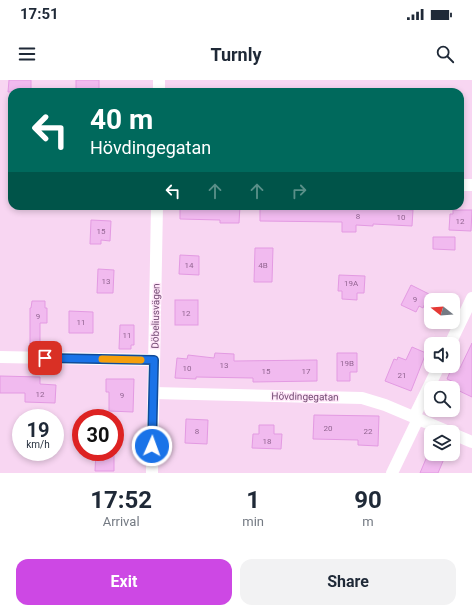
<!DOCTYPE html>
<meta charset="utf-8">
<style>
body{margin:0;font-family:Roboto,sans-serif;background:#f2f2f3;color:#1f2937;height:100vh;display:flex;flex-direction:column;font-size:15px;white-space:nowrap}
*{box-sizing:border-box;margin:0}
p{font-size:13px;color:#747a83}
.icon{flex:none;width:22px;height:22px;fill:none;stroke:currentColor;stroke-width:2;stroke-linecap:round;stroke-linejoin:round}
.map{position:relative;height:393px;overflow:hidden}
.details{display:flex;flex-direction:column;background:#fff;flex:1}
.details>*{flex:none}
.guide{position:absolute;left:8px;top:8px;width:456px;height:122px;border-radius:12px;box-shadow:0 2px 6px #0003;background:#00695c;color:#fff;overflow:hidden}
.needle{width:26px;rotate:287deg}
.buttons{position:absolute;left:424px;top:213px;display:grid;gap:8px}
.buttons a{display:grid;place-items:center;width:36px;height:36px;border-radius:8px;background:#fff;box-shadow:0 2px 6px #0003;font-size:20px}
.speed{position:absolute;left:12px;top:329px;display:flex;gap:8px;font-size:20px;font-weight:700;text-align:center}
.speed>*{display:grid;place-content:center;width:52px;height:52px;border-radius:50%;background:#fff;box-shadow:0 2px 6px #0003;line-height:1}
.speed small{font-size:10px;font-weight:400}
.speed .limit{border:6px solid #d22;background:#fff;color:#111}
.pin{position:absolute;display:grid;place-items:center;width:34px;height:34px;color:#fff;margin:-17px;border-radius:8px;box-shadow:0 2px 6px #0006}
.me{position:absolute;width:44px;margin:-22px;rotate:2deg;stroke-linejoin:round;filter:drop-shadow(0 0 3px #0008)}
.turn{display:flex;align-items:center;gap:14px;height:84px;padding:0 16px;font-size:18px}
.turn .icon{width:52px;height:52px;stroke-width:2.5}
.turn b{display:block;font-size:28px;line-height:34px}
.lanes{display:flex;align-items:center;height:38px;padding:0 16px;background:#0003;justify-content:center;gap:20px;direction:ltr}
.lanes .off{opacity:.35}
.eta{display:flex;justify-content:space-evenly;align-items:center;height:68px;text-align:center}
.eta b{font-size:24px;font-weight:700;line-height:28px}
.primary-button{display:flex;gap:8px;margin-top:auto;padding:8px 16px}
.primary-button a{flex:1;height:46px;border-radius:12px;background:#cd48e4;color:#fff;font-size:16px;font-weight:700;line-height:46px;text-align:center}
.primary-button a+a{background:#f2f2f3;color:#1f2937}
.status{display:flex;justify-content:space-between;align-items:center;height:28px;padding:0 20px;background:#fff;direction:ltr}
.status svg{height:11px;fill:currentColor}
header{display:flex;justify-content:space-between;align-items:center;height:52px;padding:0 16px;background:#fff;font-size:18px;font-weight:700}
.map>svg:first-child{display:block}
.residential{fill:#f8d6f2;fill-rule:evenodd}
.building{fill:#f1baef;stroke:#e39ae2}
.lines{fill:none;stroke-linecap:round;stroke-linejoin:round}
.minor{stroke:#fff;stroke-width:12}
.route-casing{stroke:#114b97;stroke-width:10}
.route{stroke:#1a73e8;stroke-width:7}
.slow{stroke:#f59e0b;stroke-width:7}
.labels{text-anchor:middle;stroke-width:3;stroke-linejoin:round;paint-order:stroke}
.number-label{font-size:8px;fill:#926591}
.street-label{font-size:10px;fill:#724972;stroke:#ffe7f9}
</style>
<div class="status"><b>17:51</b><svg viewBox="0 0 49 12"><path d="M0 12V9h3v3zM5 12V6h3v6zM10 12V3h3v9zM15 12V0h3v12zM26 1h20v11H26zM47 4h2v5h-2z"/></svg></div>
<header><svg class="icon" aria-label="menu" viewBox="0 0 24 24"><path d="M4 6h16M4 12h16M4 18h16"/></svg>Turnly<svg class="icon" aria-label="search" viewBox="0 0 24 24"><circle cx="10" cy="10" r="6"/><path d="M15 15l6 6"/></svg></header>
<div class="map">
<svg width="472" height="393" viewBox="0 0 472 393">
<rect width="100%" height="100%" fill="#fce2f5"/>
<path class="residential" d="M 0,0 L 472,0 L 472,393 L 0,393 ZM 12,12 L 460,12 L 460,126 L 12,126 ZM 431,220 L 453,220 L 453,242 L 431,242 ZM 431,264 L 453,264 L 453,286 L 431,286 ZM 431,308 L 453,308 L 453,330 L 431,330 ZM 21,338 L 55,338 L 55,372 L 21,372 ZM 81,338 L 115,338 L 115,372 L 81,372 ZM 431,352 L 453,352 L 453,374 L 431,374 Z"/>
<g class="building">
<path d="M 9,0 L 31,0 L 31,12 L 8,12 Z"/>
<rect x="76" y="0" width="23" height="12"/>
<path d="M 180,126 L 240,126 L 239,143 L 220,143 L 220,140 L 180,139 Z"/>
<path d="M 260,126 L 343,126 L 413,130 L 412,146 L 373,144 L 373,146 L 356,145 L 356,152 L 342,152 L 342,142 L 260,141 Z"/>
<path d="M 453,130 L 472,130 L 471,151 L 449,150 L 450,134 L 453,134 Z"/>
<path d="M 91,140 L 111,141 L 110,161 L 101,160 L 101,164 L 90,164 Z"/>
<path d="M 433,157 L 455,157 L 455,170 L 433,169 Z"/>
<path d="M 255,168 L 273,168 L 272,202 L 254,202 Z"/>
<path d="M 180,175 L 199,176 L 199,195 L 179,194 Z"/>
<path d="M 98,189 L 114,190 L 113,213 L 97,213 Z"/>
<path d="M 339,195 L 365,196 L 364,213 L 357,213 L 357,220 L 342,219 L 342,211 L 338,211 Z"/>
<path d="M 411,205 L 429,214 L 423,228 L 419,226 L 416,232 L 401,225 Z"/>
<rect x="175" y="220" width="23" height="25"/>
<path d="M 32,221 L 45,221 L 45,228 L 47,228 L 47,243 L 40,243 L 40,264 L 30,264 L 30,228 L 31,228 Z"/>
<path d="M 69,231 L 93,232 L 93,253 L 69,253 Z"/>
<path d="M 120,245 L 134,245 L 134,265 L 131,265 L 131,269 L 119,269 Z"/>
<path d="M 472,263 L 472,317 L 451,307 L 454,302 L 447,299 L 453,285 L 460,288 Z"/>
<path d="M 412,267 L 426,273 L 411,311 L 385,301 L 394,279 L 397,280 L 398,277 L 406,280 Z"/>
<path d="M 215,273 L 234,274 L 234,281 L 317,280 L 317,301 L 253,302 L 253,298 L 196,297 L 196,299 L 175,298 L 177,278 L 187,279 L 188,275 L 214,278 Z"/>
<path d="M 337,273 L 357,273 L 357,292 L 350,292 L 350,301 L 337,301 Z"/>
<path d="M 0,296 L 40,297 L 40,304 L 56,305 L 55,323 L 25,322 L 25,313 L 0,313 Z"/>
<path d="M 106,299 L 134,299 L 133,332 L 109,331 L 109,312 L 106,312 Z"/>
<path d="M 314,335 L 379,336 L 378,366 L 358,365 L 358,360 L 313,359 Z"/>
<path d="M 186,339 L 208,340 L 207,364 L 185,363 Z"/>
<path d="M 259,345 L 274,345 L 274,354 L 282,354 L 281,369 L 252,368 L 253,354 L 259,354 Z"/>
<path d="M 96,372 L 114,372 L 114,391 L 95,391 Z"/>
<path d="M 428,374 L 446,374 L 438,393 L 420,393 Z"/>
</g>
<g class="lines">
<g class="minor">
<path d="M 159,12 L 159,0"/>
<path d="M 460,105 L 472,105"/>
<path d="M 450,264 L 472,218"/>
<path d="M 0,277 L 154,280"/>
<path d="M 154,313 L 362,318 L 385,325 L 449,352"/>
<path d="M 414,337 L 439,286"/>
<path d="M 453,354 L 472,362"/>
<path d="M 152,393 L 157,126"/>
<path d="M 392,393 L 418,339"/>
</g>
</g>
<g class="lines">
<g class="route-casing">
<path id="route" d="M 45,278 L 154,280 L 152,366"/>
</g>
<use href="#route" class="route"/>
<path class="slow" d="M 102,279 L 141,280"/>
</g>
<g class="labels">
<g class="number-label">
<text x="358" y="139">8</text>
<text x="401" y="140">10</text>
<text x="460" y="144">12</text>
<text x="101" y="154">15</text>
<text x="189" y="188">14</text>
<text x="263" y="188">4B</text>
<text x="106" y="204">13</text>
<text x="351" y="206">19A</text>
<text x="415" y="222">9</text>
<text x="186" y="236">12</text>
<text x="38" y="239">9</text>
<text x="81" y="245">11</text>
<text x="127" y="258">11</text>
<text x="347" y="286">19B</text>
<text x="224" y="288">13</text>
<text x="187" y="291">10</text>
<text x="266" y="294">15</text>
<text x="306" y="294">17</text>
<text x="402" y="298">21</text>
<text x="40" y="317">12</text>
<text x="122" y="318">9</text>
<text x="328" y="351">20</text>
<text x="197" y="354">8</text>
<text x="368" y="354">22</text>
<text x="267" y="364">18</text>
</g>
<g class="street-label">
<text transform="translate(155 236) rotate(-89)" y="4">Döbeliusvägen</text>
<text transform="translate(305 316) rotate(1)" y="4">Hövdingegatan</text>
</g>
</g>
</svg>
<div class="buttons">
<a><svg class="needle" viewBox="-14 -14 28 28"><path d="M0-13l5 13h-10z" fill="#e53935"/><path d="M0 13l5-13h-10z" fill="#747a83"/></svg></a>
<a><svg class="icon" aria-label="sound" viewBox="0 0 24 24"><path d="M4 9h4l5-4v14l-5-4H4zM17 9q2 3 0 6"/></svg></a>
<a><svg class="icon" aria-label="search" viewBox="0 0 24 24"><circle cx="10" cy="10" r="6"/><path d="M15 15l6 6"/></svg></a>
<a><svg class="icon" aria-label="layers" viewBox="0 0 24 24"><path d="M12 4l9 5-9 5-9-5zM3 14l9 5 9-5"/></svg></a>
</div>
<div class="speed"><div>19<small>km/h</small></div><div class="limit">30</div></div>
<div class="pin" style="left:45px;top:278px;background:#d93025"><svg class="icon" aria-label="arrive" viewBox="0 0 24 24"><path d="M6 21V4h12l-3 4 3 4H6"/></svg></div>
<svg class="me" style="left:152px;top:366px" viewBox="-20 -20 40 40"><circle r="17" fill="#1a73e8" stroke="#fff" stroke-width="3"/><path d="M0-11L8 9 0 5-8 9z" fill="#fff"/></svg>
<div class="guide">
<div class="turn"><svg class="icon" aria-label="left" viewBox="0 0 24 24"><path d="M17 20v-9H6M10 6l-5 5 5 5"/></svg><div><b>40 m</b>Hövdingegatan</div></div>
<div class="lanes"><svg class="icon" aria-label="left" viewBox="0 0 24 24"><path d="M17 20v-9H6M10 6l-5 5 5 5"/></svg><svg class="icon off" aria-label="ahead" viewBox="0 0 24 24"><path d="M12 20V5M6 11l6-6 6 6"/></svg><svg class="icon off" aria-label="ahead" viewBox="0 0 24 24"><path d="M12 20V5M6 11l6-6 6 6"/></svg><svg class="icon off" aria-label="right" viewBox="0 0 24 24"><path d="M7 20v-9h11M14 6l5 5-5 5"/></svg></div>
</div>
</div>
<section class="details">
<div class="eta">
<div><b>17:52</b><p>Arrival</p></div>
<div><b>1</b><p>min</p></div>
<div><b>90</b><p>m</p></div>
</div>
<div class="primary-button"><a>Exit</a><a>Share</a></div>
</section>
